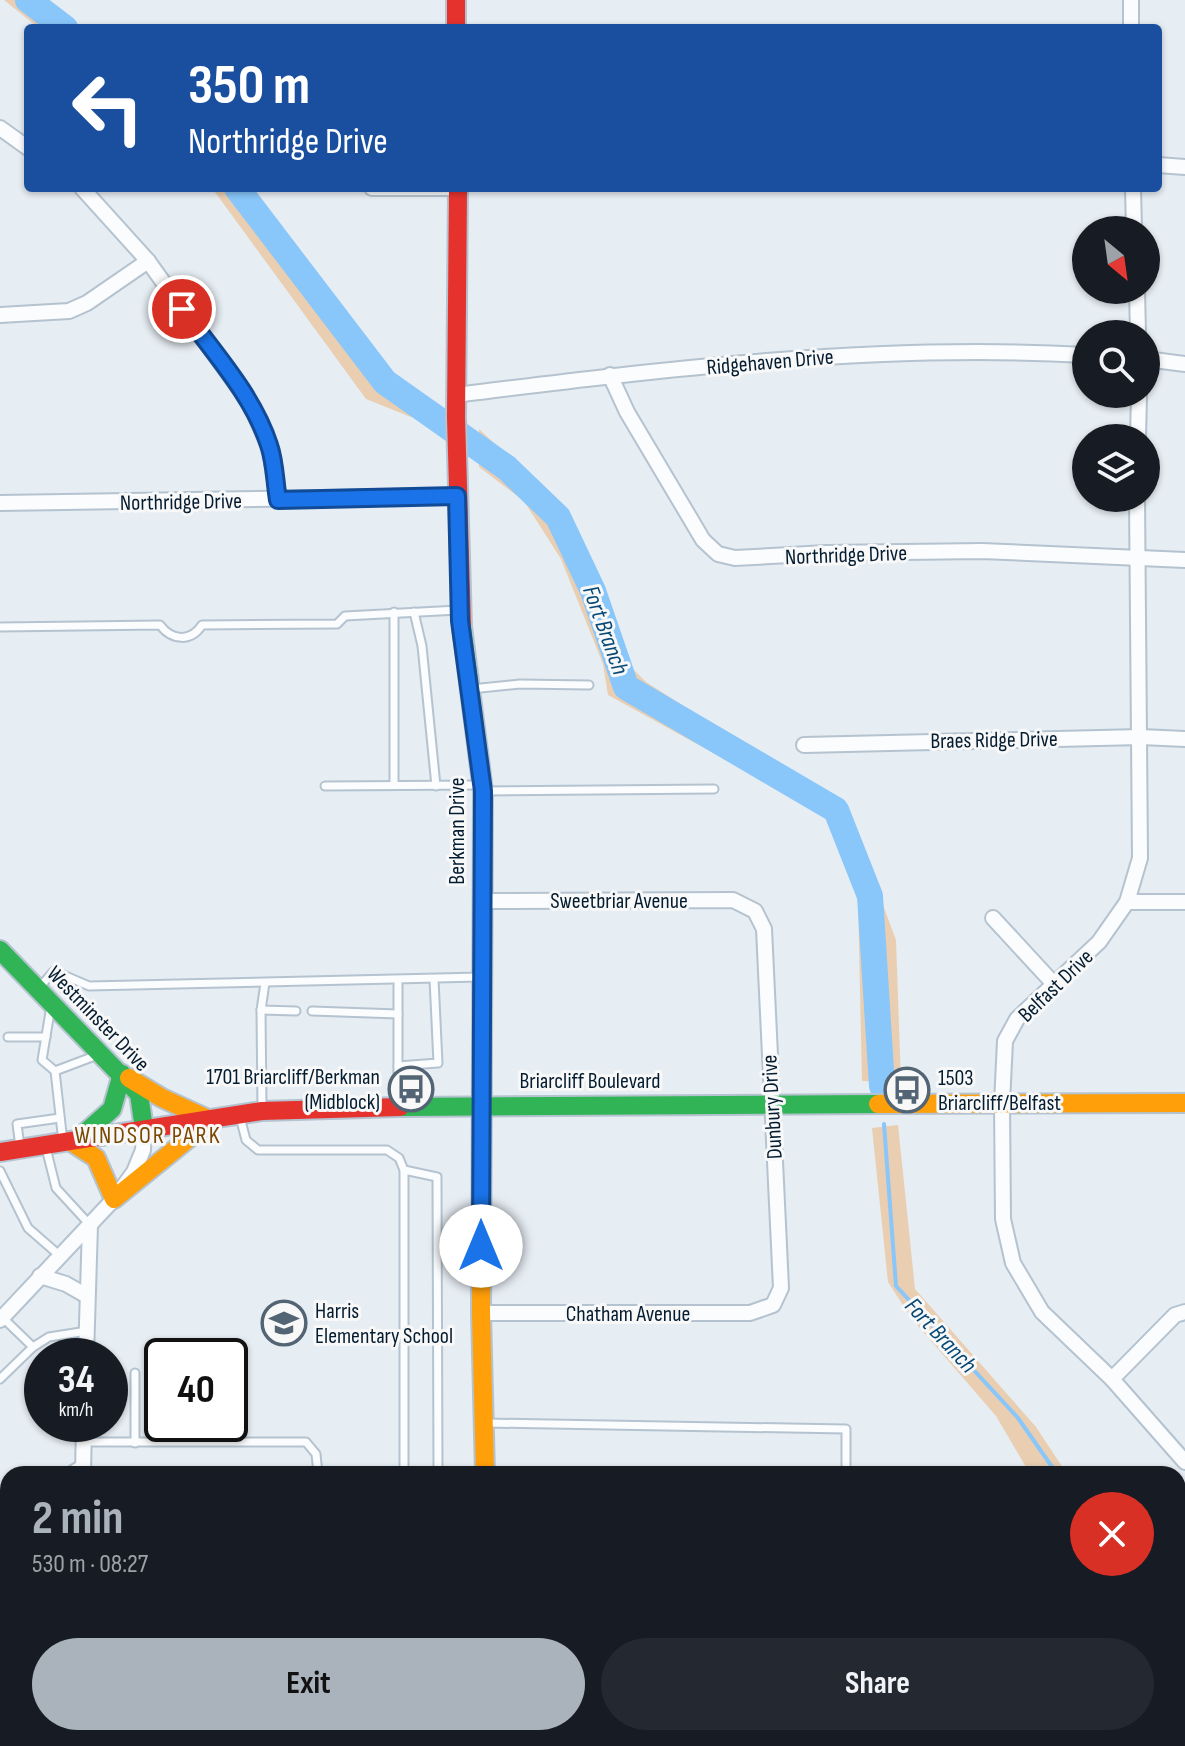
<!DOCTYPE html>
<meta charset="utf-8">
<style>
body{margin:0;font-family:"Sofia Sans Condensed",sans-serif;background:#242831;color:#f1f3f6;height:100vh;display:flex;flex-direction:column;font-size:30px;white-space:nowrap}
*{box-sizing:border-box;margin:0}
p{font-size:26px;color:#9ea1a6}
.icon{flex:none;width:44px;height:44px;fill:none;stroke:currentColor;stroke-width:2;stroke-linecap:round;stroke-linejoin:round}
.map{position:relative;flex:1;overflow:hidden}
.panel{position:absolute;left:0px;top:1466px;width:1186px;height:280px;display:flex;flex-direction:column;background:#171b24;border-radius:24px 24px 0 0;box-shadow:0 2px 6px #0004}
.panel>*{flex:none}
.banner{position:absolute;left:24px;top:24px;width:1138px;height:168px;border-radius:8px;box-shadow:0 2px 6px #0004;background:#1a4fa0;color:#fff;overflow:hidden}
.needle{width:52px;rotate:151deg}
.controls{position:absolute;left:1072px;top:216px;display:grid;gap:16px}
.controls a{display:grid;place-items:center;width:88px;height:88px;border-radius:50%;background:#171b24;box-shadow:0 2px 6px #0004;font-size:40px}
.speed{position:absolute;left:24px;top:1338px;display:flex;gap:16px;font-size:40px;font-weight:700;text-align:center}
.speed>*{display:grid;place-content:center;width:104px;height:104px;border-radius:50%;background:#171b24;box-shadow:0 2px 6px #0004;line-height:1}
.speed small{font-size:20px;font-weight:400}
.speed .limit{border:4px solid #111;border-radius:12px;background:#fff;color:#111}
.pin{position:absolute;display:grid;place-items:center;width:68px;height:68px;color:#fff;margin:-34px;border:4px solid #fff;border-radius:50%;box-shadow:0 2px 8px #0007}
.me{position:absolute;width:88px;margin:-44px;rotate:0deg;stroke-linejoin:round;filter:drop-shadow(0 0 6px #0008)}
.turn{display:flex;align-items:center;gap:28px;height:168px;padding:0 32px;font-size:36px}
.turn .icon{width:104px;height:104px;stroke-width:2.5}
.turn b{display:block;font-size:56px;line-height:68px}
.round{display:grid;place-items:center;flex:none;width:84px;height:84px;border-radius:42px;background:#242831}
.head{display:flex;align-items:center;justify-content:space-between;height:136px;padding:0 32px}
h1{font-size:48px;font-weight:700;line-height:60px;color:#aab3bc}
.button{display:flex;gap:16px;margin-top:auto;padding:16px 32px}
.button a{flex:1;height:92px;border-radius:48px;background:#aab3bc;color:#111;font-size:32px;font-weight:700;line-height:92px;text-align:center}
.button a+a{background:#242831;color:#f1f3f6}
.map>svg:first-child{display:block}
.green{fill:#e9ceb2}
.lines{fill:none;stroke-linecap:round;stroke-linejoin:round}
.stream{stroke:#89c6fa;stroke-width:4}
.river{stroke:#89c6fa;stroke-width:26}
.lane-casing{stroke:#b4c3cf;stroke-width:11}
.street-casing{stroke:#b4c3cf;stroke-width:18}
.fast-casing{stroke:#b4c3cf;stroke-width:22}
.slow-casing{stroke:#b4c3cf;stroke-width:22}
.jam-casing{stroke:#b4c3cf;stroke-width:22}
.lane{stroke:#fbfcfd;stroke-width:7}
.street{stroke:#fbfcfd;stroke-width:14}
.fast{stroke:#30b455;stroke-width:18}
.slow{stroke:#ff9f0a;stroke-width:18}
.jam{stroke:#e5322d;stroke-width:18}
.route-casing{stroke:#114b97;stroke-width:20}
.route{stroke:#1a73e8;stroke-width:14}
.labels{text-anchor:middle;stroke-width:6;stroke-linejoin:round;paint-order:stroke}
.street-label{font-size:22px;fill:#041c30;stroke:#f8f8f8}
.poi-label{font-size:22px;fill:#041c30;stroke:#f8f8f8;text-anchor:start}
.water-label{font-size:24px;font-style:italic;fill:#074977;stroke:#f8f8f8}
.neighbourhood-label{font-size:24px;letter-spacing:2px;fill:#7a4801;stroke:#f8f8f8}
</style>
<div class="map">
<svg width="1185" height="1746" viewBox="0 0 1185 1746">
<rect width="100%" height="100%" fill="#e6edf3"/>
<g class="green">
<path d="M 4,0 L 44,0 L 83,28 L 39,28 Z"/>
<path d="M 212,188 L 250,188 L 387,369 L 433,405 L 427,412 L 411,417 L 366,399 Z"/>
<path d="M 479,429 L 567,511 L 596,576 L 623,659 L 646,682 L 848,811 L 896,940 L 901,1083 L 862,1081 L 858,900 L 824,814 L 608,695 L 603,664 L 561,559 L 524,501 L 479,467 Z"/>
<path d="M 898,1125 L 915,1289 L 1036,1427 L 1067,1474 L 1030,1474 L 996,1416 L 912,1319 L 888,1282 L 872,1128 Z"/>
<path d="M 1178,1639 L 1185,1648 L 1185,1687 L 1178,1678 Z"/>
</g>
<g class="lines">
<g class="stream">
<path d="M 884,1124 L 896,1286 L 1018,1418 L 1057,1474"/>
<path d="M 1178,1658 L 1185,1667"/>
</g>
<g class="river">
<path d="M 28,0 L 65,28"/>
<path d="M 237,188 L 385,382 L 507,468 L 558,517 L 593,591 L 626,687 L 836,810 L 870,896 L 882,1086"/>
</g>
<g class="lane-casing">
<g id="lane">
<path d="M 414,612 L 422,646 L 436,786"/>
<path d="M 0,627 L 160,625 C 172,641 191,642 202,625 L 337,624 L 345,616 L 458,610"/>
<path d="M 471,689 L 520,684 L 589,685"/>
<path d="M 394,785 L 394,612"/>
<path d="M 325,786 L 480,785"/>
<path d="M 485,791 L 714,789"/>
<path d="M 39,988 L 54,971 L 89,986 L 480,977"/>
<path d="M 51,1006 L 42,1060 L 55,1071 L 100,1054"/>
<path d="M 261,1010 L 296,1011"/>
<path d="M 312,1011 L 398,1014"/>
<path d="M 8,1037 L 46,1037"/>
<path d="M 398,1066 L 438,1063 L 434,979"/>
<path d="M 55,1071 L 63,1142"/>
<path d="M 398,1104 L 398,980"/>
<path d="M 262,1108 L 261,1010 L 265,983"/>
<path d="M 240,1117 L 246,1140 L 258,1150 L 387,1150 L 399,1158 L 404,1170 L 404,1474"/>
<path d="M 20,1147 L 17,1124 L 60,1118"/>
<path d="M 46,1148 L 56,1188 L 90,1225"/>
<path d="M 404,1170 L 437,1177 L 438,1471 L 424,1474"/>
<path d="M 0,1171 L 28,1228 L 59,1255"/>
<path d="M 3,1318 L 33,1347"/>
<path d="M 0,1379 L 33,1347 L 49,1337 L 87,1331"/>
<path d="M 486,1423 L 846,1429 L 846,1474"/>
<path d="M 84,1442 L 306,1442 L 316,1454 L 318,1474"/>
<path d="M 135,1443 L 135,1373"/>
<path d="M 65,1474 L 81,1464"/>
<path d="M 0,1496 L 8,1497"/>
</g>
</g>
<g class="street-casing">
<g id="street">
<path d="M 1131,0 L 1131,28"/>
<path d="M 0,128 L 28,148"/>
<path d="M 1158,165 L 1185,167"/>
<path d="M 82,188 L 148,261 L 251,405 L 270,449 L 278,500"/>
<path d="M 372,188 L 459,188"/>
<path d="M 1133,188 L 1134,230"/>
<path d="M 1137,290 L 1138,334"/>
<path d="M 0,315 L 69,311 L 87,303 L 148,261"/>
<path d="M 1146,359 L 1185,364"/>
<path d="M 610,375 L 627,412 L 703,540 L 718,554 L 735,558 L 826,553 L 982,551 L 1185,560"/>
<path d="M 456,395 C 664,369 875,343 1086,355"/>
<path d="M 1138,438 L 1139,394"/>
<path d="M 1137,498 L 1140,858 L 1127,902 L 1099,942 L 1017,1019 L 1005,1041 L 1002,1103 L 1003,1219 L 1013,1263 L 1042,1312 L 1112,1379 L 1185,1462"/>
<path d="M 0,503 L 457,496"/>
<path d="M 804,745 L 1141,737 L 1185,739"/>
<path d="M 481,901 L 733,900 L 755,911 L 764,929 L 781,1288 L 773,1305 L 750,1313 L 481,1313"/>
<path d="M 1127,902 L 1185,902"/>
<path d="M 993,918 L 1053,983"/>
<path d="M 40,1276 L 66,1284 L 87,1296"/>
<path d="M 0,1320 L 114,1199 L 134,1172 L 143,1150 L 144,1129"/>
<path d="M 86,1356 L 90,1225"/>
<path d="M 1112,1379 L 1175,1315 L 1185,1312"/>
<path d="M 83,1474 L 84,1424"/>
<path d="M 0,1532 L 8,1532"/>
<path d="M 202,1738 L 204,1746"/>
<path d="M 1096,1738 L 1102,1746"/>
</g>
</g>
<g class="fast-casing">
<g id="fast">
<path d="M 462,627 L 483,791 L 482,1050"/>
<path d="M 0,950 L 139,1094 L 144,1129"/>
<path d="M 400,1107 L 878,1104"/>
<path d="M 77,1140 L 112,1109 L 122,1074"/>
<path d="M 495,1738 L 495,1746"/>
</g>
</g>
<g class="slow-casing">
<g id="slow">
<path d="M 482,1050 L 481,1313 L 485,1474"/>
<path d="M 129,1078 L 162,1098 L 210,1120"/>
<path d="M 878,1104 L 1185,1103"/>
<path d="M 73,1143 L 96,1158 L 114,1199 L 210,1121"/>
</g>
</g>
<g class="jam-casing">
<g id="jam">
<path d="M 456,0 L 456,28"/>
<path d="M 458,188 L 456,417 L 462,627"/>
<path d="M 0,1152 L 262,1111 L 400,1107"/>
</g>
</g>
<use href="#lane" class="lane"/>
<use href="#street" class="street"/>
<use href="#fast" class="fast"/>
<use href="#slow" class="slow"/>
<use href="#jam" class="jam"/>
</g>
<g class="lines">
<g class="route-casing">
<path id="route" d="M 182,309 C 213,352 253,395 269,445 C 275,462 275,482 278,500 L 457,496 L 460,621 L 483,791 L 481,1246"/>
</g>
<use href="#route" class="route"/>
</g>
<defs>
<g id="bus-ring" transform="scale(2.3)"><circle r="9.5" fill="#f8f8f8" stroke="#536574" stroke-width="1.5"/><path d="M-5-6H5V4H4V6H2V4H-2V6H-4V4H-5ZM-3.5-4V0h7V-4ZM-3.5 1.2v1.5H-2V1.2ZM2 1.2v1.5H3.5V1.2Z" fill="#536574"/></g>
<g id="school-ring" transform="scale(2.3)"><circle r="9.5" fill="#f8f8f8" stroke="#536574" stroke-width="1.5"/><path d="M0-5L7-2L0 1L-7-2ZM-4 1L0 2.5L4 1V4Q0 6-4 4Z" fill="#536574"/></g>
</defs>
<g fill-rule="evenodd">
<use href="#bus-ring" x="411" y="1089"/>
<use href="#bus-ring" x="907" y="1090"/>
<use href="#school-ring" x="284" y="1323"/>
</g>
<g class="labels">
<g class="street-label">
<text transform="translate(770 361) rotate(-5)" y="8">Ridgehaven Drive</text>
<text transform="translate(181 501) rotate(-1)" y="8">Northridge Drive</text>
<text transform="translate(846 554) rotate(-2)" y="8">Northridge Drive</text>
<text transform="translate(994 739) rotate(-1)" y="8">Braes Ridge Drive</text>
<text transform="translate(456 831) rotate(-90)" y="8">Berkman Drive</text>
<text x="619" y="908">Sweetbriar Avenue</text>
<text transform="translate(1055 985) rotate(-44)" y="8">Belfast Drive</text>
<text transform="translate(99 1018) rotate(46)" y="8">Westminster Drive</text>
<text x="590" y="1088">Briarcliff Boulevard</text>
<text transform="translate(771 1107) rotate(-93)" y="8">Dunbury Drive</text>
<text x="628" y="1321">Chatham Avenue</text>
</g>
<g class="poi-label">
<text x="380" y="1084" text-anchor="end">1701 Briarcliff/Berkman<tspan x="380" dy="25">(Midblock)</tspan></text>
<text x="938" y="1085">1503<tspan x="938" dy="25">Briarcliff/Belfast</tspan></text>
<text x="315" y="1318">Harris<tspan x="315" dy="25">Elementary School</tspan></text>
</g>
<g class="water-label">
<text transform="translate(606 630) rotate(70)" y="8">Fort Branch</text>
<text transform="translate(941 1335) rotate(47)" y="8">Fort Branch</text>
</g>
<g class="neighbourhood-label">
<text x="148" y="1143">WINDSOR PARK</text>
</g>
</g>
</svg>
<div class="controls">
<a><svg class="needle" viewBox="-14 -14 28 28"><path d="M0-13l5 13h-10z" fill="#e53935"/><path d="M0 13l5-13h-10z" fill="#9ea1a6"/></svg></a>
<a><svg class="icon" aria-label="search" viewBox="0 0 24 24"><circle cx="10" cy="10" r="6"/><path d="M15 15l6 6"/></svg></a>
<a><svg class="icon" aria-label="layers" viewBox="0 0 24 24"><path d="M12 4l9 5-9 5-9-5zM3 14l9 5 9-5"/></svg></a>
</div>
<div class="speed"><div>34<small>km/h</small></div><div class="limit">40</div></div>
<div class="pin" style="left:182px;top:309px;background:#d93025"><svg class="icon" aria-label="arrive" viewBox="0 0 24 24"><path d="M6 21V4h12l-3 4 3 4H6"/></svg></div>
<svg class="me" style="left:481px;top:1246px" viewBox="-20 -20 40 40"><circle r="19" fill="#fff"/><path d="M0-13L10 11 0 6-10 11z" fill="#1a73e8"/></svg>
<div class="banner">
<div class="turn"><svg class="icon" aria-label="left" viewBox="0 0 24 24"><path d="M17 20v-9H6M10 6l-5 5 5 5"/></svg><div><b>350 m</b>Northridge Drive</div></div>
</div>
<section class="panel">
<div class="head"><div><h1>2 min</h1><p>530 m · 08:27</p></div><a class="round" style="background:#d93025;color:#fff"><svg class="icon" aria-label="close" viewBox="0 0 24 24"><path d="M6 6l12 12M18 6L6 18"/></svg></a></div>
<div class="button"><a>Exit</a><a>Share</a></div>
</section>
</div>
